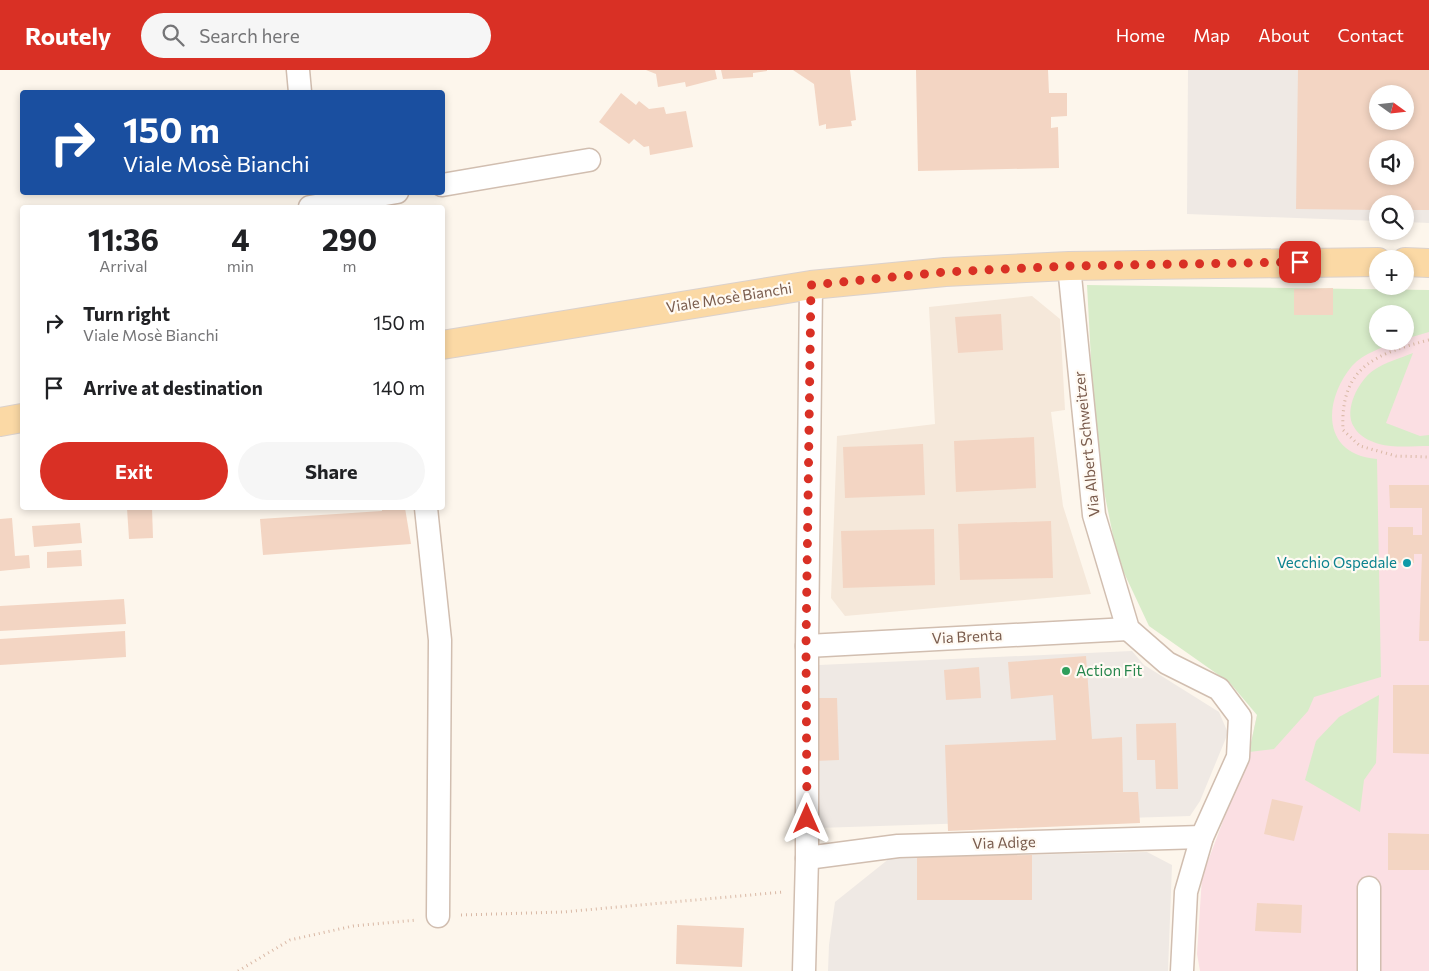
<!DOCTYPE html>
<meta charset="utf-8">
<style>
body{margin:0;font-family:Commissioner,sans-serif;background:#f6f6f6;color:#202124;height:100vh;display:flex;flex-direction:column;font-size:19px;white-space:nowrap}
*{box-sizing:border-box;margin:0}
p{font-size:16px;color:#757577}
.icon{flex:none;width:28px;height:28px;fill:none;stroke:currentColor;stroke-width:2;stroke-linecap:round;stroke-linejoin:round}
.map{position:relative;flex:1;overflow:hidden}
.drawer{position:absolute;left:20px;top:135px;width:425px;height:305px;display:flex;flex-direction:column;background:#fff;border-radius:5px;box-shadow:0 2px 8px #0003}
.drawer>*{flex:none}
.hud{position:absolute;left:20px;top:20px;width:425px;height:105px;border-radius:5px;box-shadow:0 2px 8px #0003;background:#1a4fa0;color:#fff;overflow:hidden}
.needle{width:32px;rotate:105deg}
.fabs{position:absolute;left:1369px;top:15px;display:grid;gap:10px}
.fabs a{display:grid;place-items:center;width:45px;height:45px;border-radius:50%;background:#fff;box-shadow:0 2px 8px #0003;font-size:25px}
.pin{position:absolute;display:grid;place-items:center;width:42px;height:42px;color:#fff;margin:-21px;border-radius:10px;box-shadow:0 2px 8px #0006}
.me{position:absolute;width:55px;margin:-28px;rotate:0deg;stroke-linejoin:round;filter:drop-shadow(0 0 4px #0008)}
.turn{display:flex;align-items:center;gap:18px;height:105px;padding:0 20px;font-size:22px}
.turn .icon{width:65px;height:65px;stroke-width:2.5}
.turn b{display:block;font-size:35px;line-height:42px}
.eta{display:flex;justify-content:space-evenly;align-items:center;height:85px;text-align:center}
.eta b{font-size:30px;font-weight:700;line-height:35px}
.action{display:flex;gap:10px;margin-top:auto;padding:10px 20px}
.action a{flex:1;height:58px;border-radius:30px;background:#d93025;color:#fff;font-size:20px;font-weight:700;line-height:58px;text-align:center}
.action a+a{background:#f6f6f6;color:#202124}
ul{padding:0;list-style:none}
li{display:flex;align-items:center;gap:15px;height:65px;padding:0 20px}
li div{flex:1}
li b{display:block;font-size:19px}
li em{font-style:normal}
header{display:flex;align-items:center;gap:30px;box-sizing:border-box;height:70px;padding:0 25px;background:#d93025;color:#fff}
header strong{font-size:24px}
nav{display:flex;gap:28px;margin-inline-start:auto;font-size:18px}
.search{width:350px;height:45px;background:#f6f6f6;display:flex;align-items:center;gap:12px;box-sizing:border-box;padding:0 18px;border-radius:28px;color:#757577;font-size:19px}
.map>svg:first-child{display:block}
.residential{fill:#f5e8da}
.industrial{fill:#efe9e4;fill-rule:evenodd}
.medical{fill:#fbdfe3;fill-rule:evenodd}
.green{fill:#d8ecc9}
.building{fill:#f3d5c3;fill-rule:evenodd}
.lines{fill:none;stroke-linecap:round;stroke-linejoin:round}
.minor-casing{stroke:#d1beb0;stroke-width:25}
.major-casing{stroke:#dad1cd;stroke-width:30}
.path{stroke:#d9b8a5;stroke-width:3;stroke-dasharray:1 4;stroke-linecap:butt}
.minor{stroke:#fff;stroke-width:22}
.major{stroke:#fbd9a5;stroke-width:28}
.route{stroke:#d93025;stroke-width:9;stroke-dasharray:0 16.2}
.culture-dot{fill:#0f9aa8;stroke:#fffaf3;stroke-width:2}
.leisure-dot{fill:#2e9e5b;stroke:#fffaf3;stroke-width:2}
.labels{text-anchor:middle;stroke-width:4.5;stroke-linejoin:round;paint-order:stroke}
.street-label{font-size:15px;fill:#7a5c4d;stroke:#fffaf3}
.culture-label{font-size:15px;fill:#0d838f;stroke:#fffaf3;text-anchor:end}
.leisure-label{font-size:15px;fill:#27864d;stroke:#fffaf3;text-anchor:start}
</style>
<header>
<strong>Routely</strong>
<div class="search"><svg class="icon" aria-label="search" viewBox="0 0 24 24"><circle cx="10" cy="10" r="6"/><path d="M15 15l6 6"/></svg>Search here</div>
<nav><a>Home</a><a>Map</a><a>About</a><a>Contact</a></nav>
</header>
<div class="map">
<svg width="1429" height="901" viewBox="0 0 1429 901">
<rect width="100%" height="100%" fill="#fdf6ec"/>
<path class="residential" d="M 1032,226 L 1060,249 L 1065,340 L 1051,342 L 1063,436 L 1091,524 L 845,546 L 831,528 L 837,366 L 935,354 L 929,237 Z"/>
<g class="industrial">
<path d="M 1188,0 L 1429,0 L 1429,153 L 1405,152 L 1405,134 L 1378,134 L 1377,151 L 1187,144 ZM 1378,24 L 1405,24 L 1405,51 L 1378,51 ZM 1378,79 L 1405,79 L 1405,106 L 1378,106 Z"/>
<path d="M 1132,581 L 1144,595 L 1219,642 L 1228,663 L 1200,731 L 1190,746 L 818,758 L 819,595 Z"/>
<path d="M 1147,782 L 1172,795 L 1168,901 L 828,901 L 829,875 L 835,832 L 890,788 Z"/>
</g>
<path class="medical" d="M 1429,220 L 1429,901 L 1200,901 L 1197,884 L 1202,807 L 1249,682 L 1257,645 L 1294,245 ZM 1378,244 L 1405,244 L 1405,271 L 1378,271 Z"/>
<g class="green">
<path d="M 1087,215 L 1429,220 L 1429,262 L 1405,269 L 1405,244 L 1378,244 L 1378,271 L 1400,271 C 1384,277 1363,283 1352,296 C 1323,331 1321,384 1377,389 L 1381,607 L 1314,627 L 1308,641 L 1274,679 L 1249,682 L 1257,645 L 1230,613 L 1149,556 L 1118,490 L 1096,382 Z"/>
<path d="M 1413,283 L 1386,353 L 1420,366 L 1429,365 L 1429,376 C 1414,376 1393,378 1379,374 C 1369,371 1359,366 1354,357 C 1343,340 1359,310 1374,300 C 1385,292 1401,288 1413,283 Z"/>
<path d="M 1379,625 L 1376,693 L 1364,710 L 1360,742 L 1305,710 L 1316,671 L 1339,647 Z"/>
</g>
<g class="building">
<path d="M 646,0 L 715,0 L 717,9 L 686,17 L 685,12 L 658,17 L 656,4 Z"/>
<path d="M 721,0 L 767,0 L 767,1 L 753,3 L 753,7 L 723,9 Z"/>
<path d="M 793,0 L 850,0 L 856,50 L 851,51 L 852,56 L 826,59 L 826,54 L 819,56 L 814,14 Z"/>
<path d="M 916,0 L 1048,0 L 1049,23 L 1067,23 L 1067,46 L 1051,47 L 1051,58 L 1058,57 L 1059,98 L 918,101 Z"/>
<path d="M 1298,0 L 1429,0 L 1429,140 L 1405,140 L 1405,134 L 1378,134 L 1378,140 L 1296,139 ZM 1378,24 L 1405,24 L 1405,51 L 1378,51 ZM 1378,79 L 1405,79 L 1405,106 L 1378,106 Z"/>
<path d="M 621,23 L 636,35 L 639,31 L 649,39 L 664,37 L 666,44 L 686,41 L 693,77 L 650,85 L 649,76 L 644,77 L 634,69 L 629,74 L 599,52 Z"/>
<path d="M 1333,218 L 1333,245 L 1294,245 L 1294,219 Z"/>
<path d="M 1001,244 L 1003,280 L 958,283 L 955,247 Z"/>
<path d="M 1034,367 L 1036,418 L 956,422 L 954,371 Z"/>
<path d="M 923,374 L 925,425 L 845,428 L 843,377 Z"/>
<path d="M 1389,415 L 1429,415 L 1429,571 L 1419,571 L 1422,484 L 1414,484 L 1414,493 L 1388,493 L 1388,457 L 1413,457 L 1413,465 L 1422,465 L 1422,438 L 1390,438 Z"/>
<path d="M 127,438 L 152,438 L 153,468 L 129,469 Z"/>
<path d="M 382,438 L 405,438 L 411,474 L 263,485 L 260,449 L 382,441 Z"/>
<path d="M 12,448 L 15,486 L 29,485 L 30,498 L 0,501 L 0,449 Z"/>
<path d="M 1051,451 L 1053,508 L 960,510 L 958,454 Z"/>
<path d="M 80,453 L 82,473 L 34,477 L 32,456 Z"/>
<path d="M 934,459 L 935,515 L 843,518 L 841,461 Z"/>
<path d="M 81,480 L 82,496 L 47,498 L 47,482 Z"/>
<path d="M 124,529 L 126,554 L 0,561 L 0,536 Z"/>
<path d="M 125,561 L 126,587 L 0,595 L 0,569 Z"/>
<path d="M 1086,586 L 1092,669 L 1122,667 L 1123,722 L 1138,722 L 1140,753 L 948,761 L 945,675 L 1056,670 L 1053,625 L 1011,629 L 1008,592 Z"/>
<path d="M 979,597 L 981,628 L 946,630 L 944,600 Z"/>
<path d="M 1393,615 L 1429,615 L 1429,684 L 1393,683 Z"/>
<path d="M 813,628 L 837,628 L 839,690 L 815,691 Z"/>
<path d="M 1176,653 L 1178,719 L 1156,719 L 1155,690 L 1137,690 L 1136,654 Z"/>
<path d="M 1272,729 L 1303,736 L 1294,771 L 1264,764 Z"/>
<path d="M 1388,763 L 1429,764 L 1429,800 L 1388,800 Z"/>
<path d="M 1032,785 L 1032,830 L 917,830 L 917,786 Z"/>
<path d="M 1257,833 L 1302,835 L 1301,863 L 1255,861 Z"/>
<path d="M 677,855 L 744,858 L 742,897 L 676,894 Z"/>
</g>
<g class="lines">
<g class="minor-casing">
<g id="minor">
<path d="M 298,0 L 300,22"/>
<path d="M 442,115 L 589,90"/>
<path d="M 310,137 L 397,122"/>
<path d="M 1069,196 L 1094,445 L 1128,559 L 1167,593 L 1219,619 L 1240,647 L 1238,687 L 1202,767 L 1186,822 L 1182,901"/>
<path d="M 426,438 L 440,570 L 438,846"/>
<path d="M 807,576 L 1128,559"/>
<path d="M 807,788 L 898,776 L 1202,767"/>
<path d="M 1369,818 L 1369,901"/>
<path d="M 804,901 L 807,788 L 807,576 L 811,215"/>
</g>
</g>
<g class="major-casing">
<g id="major">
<path d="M 1405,192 L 1429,193"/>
<path d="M 442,275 L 811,215 L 945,202 L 1069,196 L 1378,192"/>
<path d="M 0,352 L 22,348"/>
</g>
</g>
<g class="path">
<path d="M 1429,270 C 1375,284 1340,297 1343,360 L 1360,376 L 1396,386 L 1429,387"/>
<path d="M 461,845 L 563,842 L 783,822"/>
<path d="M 238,901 L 290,870 L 353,856 L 417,850"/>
</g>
<use href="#minor" class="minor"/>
<use href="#major" class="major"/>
</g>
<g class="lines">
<path class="route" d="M 807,749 L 806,576 L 811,215 L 945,202 L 1069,196 L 1300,192"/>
</g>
<circle class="culture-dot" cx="1407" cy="493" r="5"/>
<circle class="leisure-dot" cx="1066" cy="601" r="5"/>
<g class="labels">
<g class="street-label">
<text transform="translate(729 228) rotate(-9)" y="5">Viale Mosè Bianchi</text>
<text transform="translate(1087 374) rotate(-96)" y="5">Via Albert Schweitzer</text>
<text transform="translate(967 567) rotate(-3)" y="5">Via Brenta</text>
<text transform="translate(1004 773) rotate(-2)" y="5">Via Adige</text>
</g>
<g class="culture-label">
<text x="1397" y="498">Vecchio Ospedale</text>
</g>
<g class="leisure-label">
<text x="1076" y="606">Action Fit</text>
</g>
</g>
</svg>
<div class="fabs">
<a><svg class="needle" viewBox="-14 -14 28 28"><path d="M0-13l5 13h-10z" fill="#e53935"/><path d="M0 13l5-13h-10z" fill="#757577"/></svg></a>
<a><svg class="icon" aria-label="sound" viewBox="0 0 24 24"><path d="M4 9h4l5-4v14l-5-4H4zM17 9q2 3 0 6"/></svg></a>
<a><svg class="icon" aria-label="search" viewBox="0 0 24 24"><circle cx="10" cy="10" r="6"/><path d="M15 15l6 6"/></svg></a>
<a>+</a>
<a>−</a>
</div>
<div class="pin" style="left:1300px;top:192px;background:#d93025"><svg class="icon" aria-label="arrive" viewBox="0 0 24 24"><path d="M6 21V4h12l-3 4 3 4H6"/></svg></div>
<svg class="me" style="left:807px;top:749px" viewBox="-20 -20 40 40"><path d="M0-17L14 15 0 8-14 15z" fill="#d93025" stroke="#fff" stroke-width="4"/></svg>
<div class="hud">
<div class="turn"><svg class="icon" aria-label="right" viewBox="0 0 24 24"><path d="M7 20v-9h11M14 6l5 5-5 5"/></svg><div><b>150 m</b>Viale Mosè Bianchi</div></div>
</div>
<section class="drawer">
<div class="eta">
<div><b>11:36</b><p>Arrival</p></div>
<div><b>4</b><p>min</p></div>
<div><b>290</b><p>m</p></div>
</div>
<ul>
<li><svg class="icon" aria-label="right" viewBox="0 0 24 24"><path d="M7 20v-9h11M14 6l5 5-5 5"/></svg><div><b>Turn right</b><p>Viale Mosè Bianchi</p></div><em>150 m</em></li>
<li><svg class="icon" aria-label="arrive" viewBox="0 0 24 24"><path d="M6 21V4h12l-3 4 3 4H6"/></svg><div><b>Arrive at destination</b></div><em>140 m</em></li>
</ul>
<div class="action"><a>Exit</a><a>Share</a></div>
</section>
</div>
